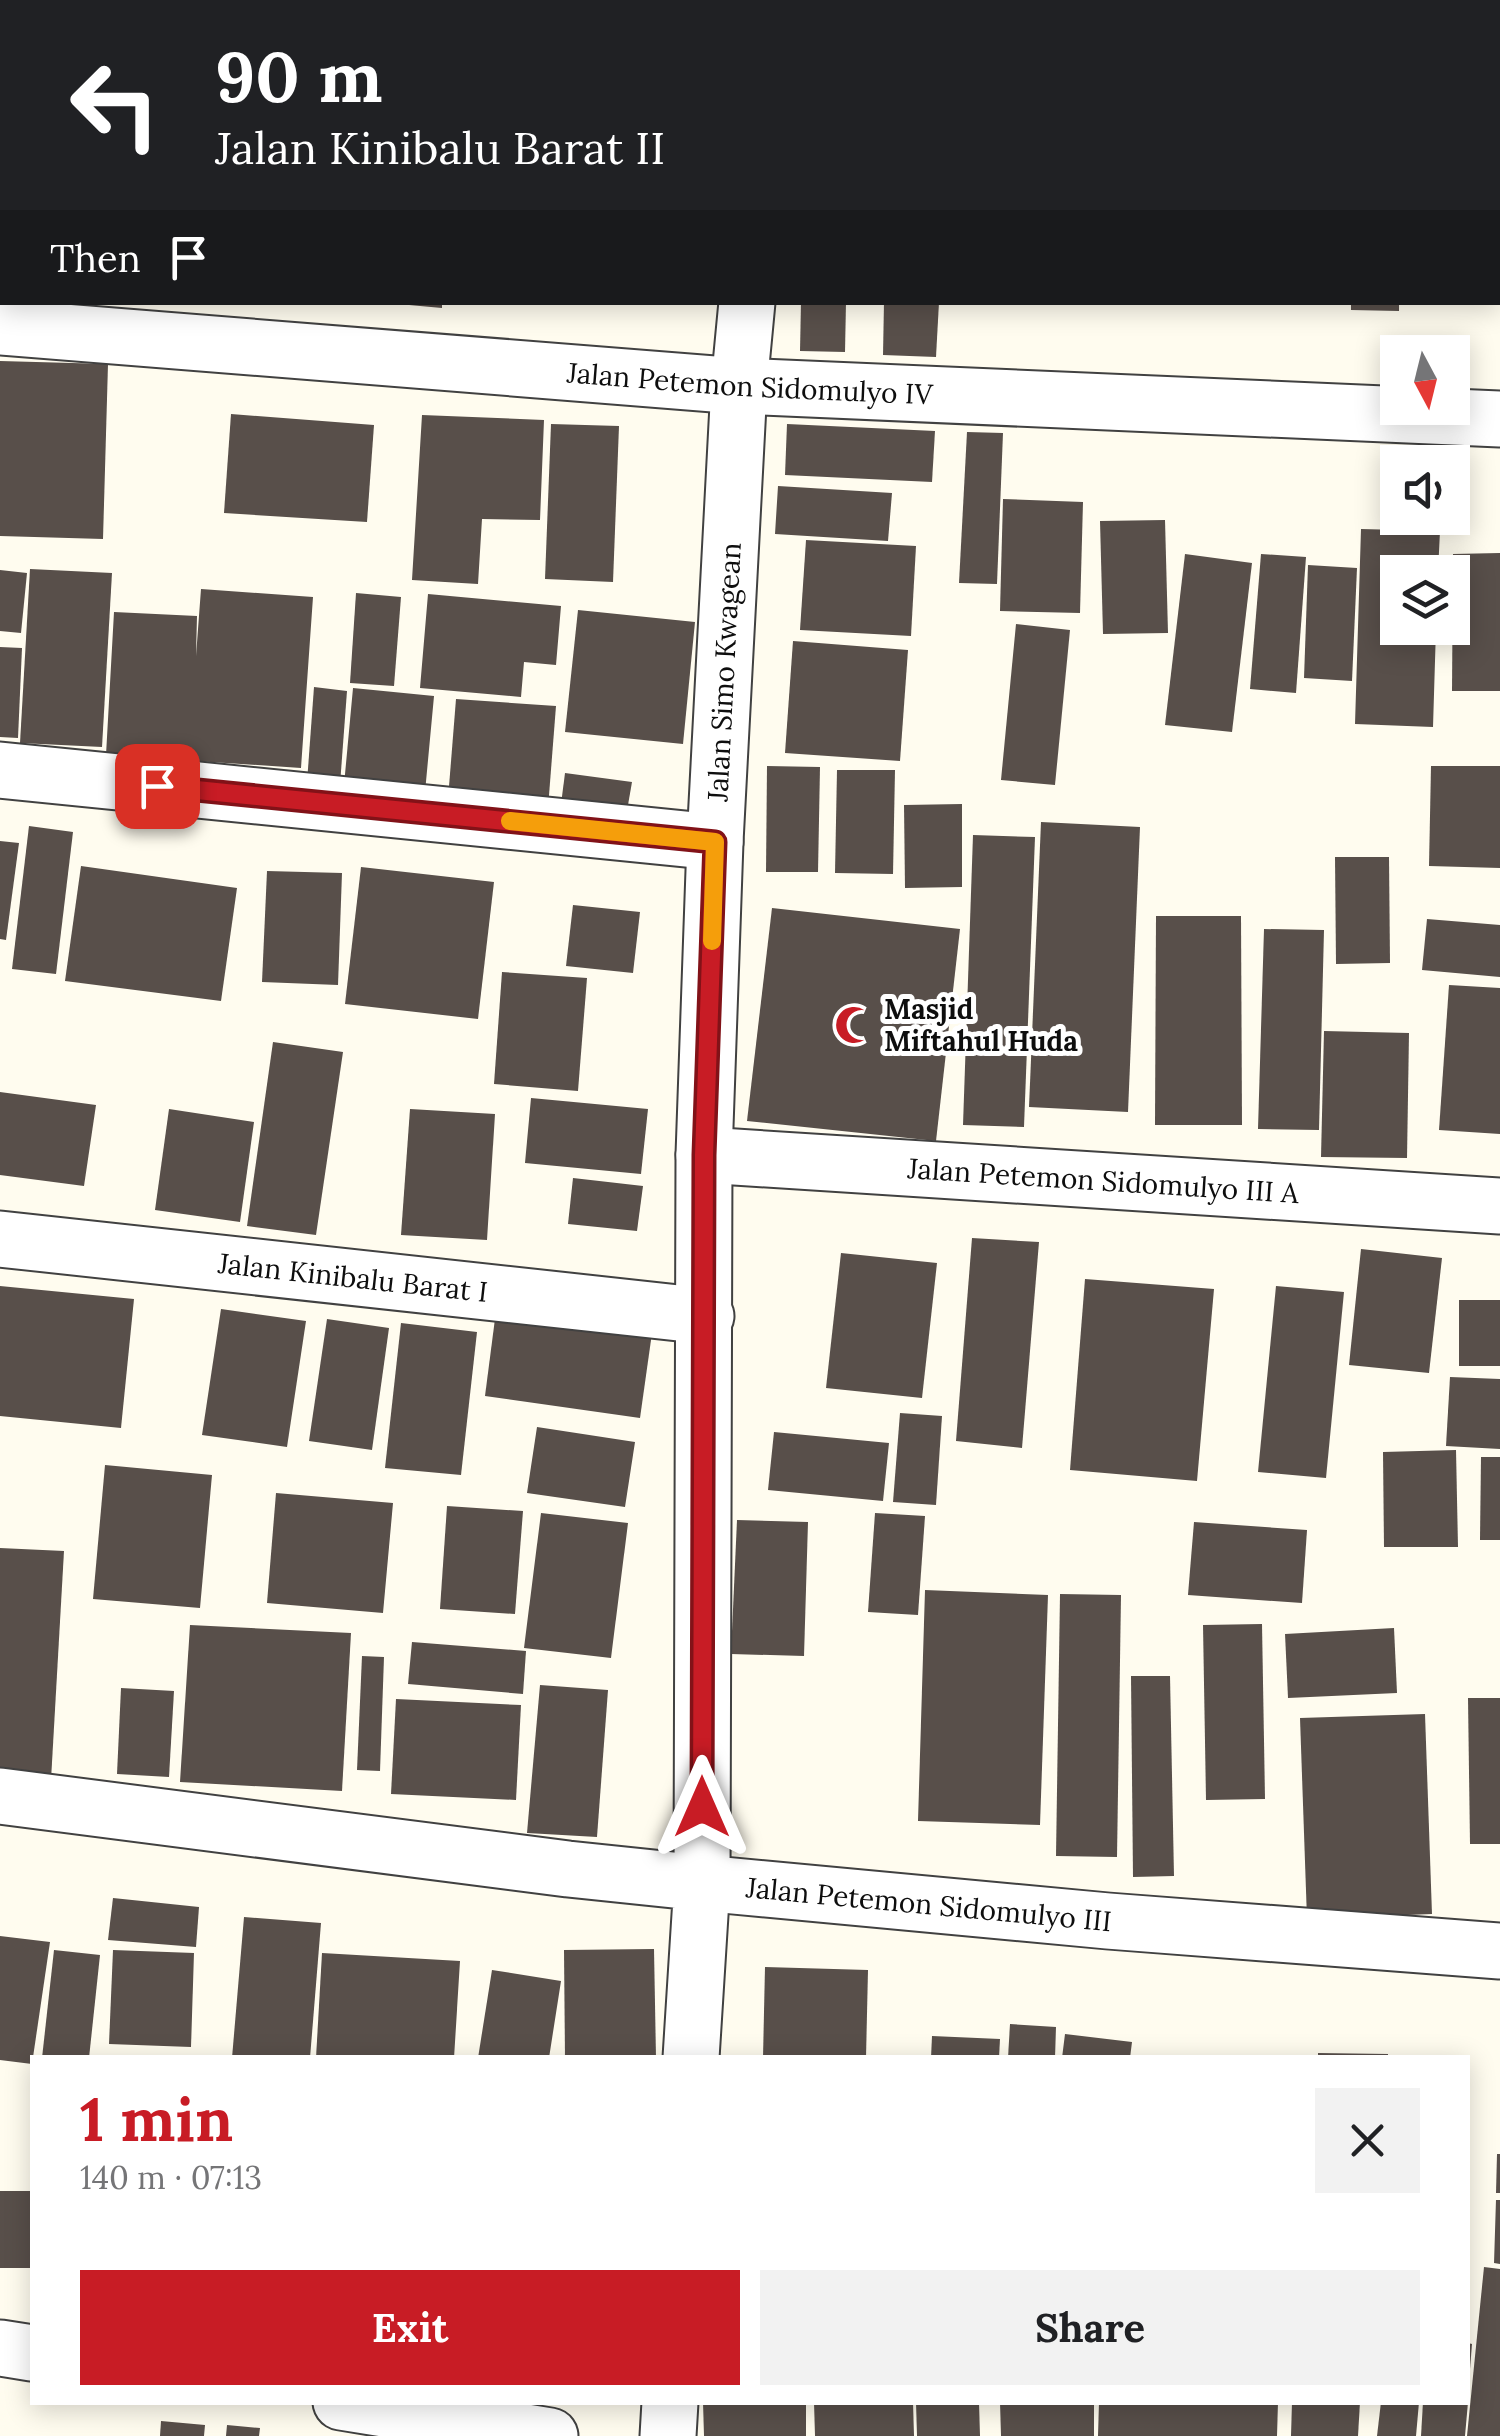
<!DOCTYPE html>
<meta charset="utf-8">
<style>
body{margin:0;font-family:Lora,serif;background:#f2f2f2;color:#202124;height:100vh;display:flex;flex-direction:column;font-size:38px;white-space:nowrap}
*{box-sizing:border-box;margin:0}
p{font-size:32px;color:#757577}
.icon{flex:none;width:55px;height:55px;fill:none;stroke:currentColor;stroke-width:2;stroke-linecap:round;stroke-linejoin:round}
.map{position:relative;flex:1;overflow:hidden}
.drawer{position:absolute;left:30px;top:2055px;width:1440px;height:350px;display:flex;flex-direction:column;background:#fff;border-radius:0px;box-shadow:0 5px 25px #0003}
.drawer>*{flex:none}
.guide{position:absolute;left:0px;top:0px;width:1500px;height:305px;box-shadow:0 5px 25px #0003;background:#202124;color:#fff;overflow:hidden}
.needle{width:65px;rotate:173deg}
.controls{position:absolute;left:1380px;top:335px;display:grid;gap:20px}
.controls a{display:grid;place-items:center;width:90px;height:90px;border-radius:0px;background:#fff;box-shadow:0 5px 25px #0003;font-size:50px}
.pin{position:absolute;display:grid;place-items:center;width:85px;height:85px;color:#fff;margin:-42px;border-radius:20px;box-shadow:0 5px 15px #0006}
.me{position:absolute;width:110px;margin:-55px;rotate:0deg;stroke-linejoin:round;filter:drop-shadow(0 0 8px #0008)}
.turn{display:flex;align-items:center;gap:35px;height:210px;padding:0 50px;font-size:45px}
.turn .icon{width:130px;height:130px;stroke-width:2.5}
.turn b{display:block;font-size:70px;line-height:85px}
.then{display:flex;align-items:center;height:95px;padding:0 50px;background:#0003;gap:20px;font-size:38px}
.round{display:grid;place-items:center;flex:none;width:105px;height:105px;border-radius:0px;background:#f2f2f2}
.summary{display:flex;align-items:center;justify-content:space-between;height:170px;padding:0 50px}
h1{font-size:60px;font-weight:800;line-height:75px;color:#c81c25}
.cta{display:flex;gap:20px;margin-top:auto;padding:20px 50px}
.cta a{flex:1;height:115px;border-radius:0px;background:#c81c25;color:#fff;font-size:40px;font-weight:800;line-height:115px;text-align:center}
.cta a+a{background:#f2f2f2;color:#202124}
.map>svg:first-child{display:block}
.building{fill:#584f4a}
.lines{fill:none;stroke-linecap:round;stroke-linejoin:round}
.minor-casing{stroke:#414141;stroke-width:59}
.tertiary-casing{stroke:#414141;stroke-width:59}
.minor{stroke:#fff;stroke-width:55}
.tertiary{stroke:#fff;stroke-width:55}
.route-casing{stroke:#821218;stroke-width:25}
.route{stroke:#c81c25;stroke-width:18}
.slow{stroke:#f59e0b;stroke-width:18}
.labels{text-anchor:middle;stroke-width:10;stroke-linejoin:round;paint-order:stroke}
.street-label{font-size:28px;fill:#0e0e0e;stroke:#fff}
.poi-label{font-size:28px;font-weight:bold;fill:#0e0e0e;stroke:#fff;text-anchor:start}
</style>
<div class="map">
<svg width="1500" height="2436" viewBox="0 0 1500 2436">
<rect width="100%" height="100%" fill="#fffcef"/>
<g class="building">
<path d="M 409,302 L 442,302 L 442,308 L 409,305 Z"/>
<path d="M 801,302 L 846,302 L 845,352 L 800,351 Z"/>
<path d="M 884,302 L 939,302 L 936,357 L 883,355 Z"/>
<path d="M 1351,302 L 1399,302 L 1399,311 L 1351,310 Z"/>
<path d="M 0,361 L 108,364 L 103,539 L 0,536 Z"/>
<path d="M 231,414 L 374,425 L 367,522 L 224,513 Z"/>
<path d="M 422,415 L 544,420 L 540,520 L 482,519 L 478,584 L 412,580 Z"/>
<path d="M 551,424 L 619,426 L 613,582 L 545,579 Z"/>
<path d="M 787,424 L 935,431 L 932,482 L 785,475 Z"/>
<path d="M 967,432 L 1003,433 L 997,584 L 959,583 Z"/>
<path d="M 778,486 L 892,493 L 888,541 L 775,534 Z"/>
<path d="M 1003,499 L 1083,502 L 1080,613 L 1000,611 Z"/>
<path d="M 1165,520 L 1168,633 L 1103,634 L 1100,521 Z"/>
<path d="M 1361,529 L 1440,531 L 1438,572 L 1398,572 L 1398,628 L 1436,628 L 1433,727 L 1355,724 Z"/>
<path d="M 806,540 L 916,546 L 911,636 L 800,630 Z"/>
<path d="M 1500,553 L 1500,691 L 1452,691 L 1453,554 Z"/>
<path d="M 1185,554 L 1252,563 L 1232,732 L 1165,725 Z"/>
<path d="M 1261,554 L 1306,557 L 1296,693 L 1250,689 Z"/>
<path d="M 1308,565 L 1357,568 L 1352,681 L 1304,678 Z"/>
<path d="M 30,569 L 112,573 L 102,747 L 20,743 Z"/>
<path d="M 0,570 L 27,573 L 21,633 L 0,631 Z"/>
<path d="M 201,589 L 313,597 L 301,768 L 106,755 L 114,612 L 197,616 L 196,656 Z"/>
<path d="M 356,593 L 401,597 L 394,686 L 350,683 Z"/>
<path d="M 428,594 L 561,606 L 556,665 L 524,662 L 521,697 L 420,688 Z"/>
<path d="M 578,610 L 695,622 L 683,744 L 565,732 Z"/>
<path d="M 1016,624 L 1070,630 L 1055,785 L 1001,780 Z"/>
<path d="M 793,641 L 908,650 L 900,761 L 785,753 Z"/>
<path d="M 0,647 L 22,648 L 18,738 L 0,737 Z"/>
<path d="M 314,687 L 347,691 L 339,798 L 306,796 Z"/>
<path d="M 353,688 L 434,696 L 424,803 L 343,796 Z"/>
<path d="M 456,699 L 556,706 L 548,808 L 448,799 Z"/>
<path d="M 767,766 L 820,767 L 818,872 L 766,872 Z"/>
<path d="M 1431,766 L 1500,766 L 1500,868 L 1429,866 Z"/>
<path d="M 837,770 L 895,770 L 893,874 L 835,873 Z"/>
<path d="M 565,773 L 632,782 L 624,828 L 559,820 Z"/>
<path d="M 962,804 L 962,887 L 905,888 L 904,805 Z"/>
<path d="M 1041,822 L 1140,827 L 1128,1112 L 1029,1107 Z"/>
<path d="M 29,826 L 73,832 L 56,974 L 12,969 Z"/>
<path d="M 973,835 L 1035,837 L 1024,1127 L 963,1125 Z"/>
<path d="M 0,841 L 19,843 L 6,940 L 0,939 Z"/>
<path d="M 1335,857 L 1389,857 L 1390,963 L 1336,964 Z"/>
<path d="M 81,866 L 237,888 L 221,1001 L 65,981 Z"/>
<path d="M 361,867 L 494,882 L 478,1019 L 345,1004 Z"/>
<path d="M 267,871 L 342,873 L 338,985 L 262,982 Z"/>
<path d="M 573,905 L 640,912 L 633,973 L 566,966 Z"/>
<path d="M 772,908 L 960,929 L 936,1141 L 747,1121 Z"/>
<path d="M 1156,916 L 1241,916 L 1242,1125 L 1155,1125 Z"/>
<path d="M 1427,919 L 1500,925 L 1500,977 L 1422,970 Z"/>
<path d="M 1264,929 L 1324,930 L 1319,1130 L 1258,1129 Z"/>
<path d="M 502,972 L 587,978 L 578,1091 L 494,1084 Z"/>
<path d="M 1449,985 L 1500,988 L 1500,1134 L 1439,1130 Z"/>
<path d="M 1324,1031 L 1409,1033 L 1407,1158 L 1321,1157 Z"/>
<path d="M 273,1042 L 343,1052 L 316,1235 L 247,1226 Z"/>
<path d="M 0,1092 L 96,1105 L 84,1186 L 0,1175 Z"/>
<path d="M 531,1098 L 648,1109 L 641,1174 L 525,1163 Z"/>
<path d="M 169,1109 L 254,1122 L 240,1222 L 155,1210 Z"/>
<path d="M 410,1109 L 495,1114 L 487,1240 L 401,1235 Z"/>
<path d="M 573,1178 L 643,1186 L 637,1231 L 568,1224 Z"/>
<path d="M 972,1238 L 1039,1242 L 1022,1448 L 956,1441 Z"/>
<path d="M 1361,1249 L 1442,1258 L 1429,1373 L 1349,1365 Z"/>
<path d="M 841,1253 L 937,1263 L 922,1398 L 826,1388 Z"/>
<path d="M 1085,1279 L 1214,1289 L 1197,1481 L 1070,1470 Z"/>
<path d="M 0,1286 L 134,1299 L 121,1428 L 0,1416 Z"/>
<path d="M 1276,1286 L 1344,1292 L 1326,1478 L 1258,1472 Z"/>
<rect x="1459" y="1300" width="41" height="66"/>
<path d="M 221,1309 L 306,1321 L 287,1447 L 202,1435 Z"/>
<path d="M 496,1311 L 652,1333 L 640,1418 L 485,1396 Z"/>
<path d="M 327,1319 L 389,1328 L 372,1450 L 309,1441 Z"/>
<path d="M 401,1323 L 477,1332 L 461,1475 L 385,1468 Z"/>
<path d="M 1450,1377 L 1500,1379 L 1500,1449 L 1446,1446 Z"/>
<path d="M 900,1413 L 942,1416 L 936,1505 L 893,1502 Z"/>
<path d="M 537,1427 L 635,1442 L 625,1507 L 527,1493 Z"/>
<path d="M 774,1432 L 889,1443 L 883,1501 L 768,1490 Z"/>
<path d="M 1456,1450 L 1458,1547 L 1384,1547 L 1383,1452 Z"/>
<path d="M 1481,1457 L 1500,1457 L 1500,1540 L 1480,1540 Z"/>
<path d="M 105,1465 L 212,1475 L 200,1608 L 93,1599 Z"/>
<path d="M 276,1493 L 393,1503 L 383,1613 L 267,1603 Z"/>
<path d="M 447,1506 L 523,1511 L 515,1614 L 440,1609 Z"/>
<path d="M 541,1513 L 628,1523 L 611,1658 L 524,1648 Z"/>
<path d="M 875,1513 L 925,1516 L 918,1615 L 868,1612 Z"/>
<path d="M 737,1520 L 808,1522 L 804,1656 L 731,1654 Z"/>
<path d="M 1194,1522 L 1307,1530 L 1302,1603 L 1188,1595 Z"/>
<path d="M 0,1548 L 64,1551 L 51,1780 L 0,1777 Z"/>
<path d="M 925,1590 L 1048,1595 L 1040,1825 L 918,1821 Z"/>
<path d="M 1060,1594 L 1121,1595 L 1117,1857 L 1056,1856 Z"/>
<path d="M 1262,1624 L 1265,1799 L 1206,1800 L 1203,1625 Z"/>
<path d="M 190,1625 L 351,1633 L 342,1791 L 180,1782 Z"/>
<path d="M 1394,1628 L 1397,1693 L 1288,1698 L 1285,1634 Z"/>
<path d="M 412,1642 L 526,1651 L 523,1694 L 408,1684 Z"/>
<path d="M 362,1656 L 384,1657 L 380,1771 L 357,1770 Z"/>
<path d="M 1131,1676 L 1170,1676 L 1174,1876 L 1133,1877 Z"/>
<path d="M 540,1685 L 608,1690 L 597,1837 L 527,1833 Z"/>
<path d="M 121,1688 L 174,1691 L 169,1777 L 117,1774 Z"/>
<path d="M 1468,1698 L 1500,1698 L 1500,1844 L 1470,1844 Z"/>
<path d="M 396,1699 L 521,1705 L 516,1800 L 391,1794 Z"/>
<path d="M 1425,1714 L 1432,1914 L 1307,1919 L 1300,1718 Z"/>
<path d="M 113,1898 L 199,1907 L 196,1947 L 108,1940 Z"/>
<path d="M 244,1917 L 321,1923 L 310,2058 L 232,2058 Z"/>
<path d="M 0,1936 L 50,1942 L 32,2064 L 0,2060 Z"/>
<path d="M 654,1949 L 656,2058 L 565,2058 L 564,1950 Z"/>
<path d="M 54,1950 L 100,1955 L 89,2058 L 42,2058 Z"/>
<path d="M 113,1950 L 194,1953 L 191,2047 L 109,2044 Z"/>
<path d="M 322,1953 L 460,1961 L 454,2058 L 316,2058 Z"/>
<path d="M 765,1967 L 868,1970 L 866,2058 L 763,2058 Z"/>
<path d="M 492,1970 L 561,1981 L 549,2058 L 478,2058 Z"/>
<path d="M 1010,2024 L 1056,2027 L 1055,2058 L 1008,2058 Z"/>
<path d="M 1065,2034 L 1132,2042 L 1130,2058 L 1062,2058 Z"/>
<path d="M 932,2036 L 1000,2039 L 999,2058 L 931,2058 Z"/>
<path d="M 1318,2053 L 1388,2054 L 1388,2058 L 1318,2058 Z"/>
<path d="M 1497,2154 L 1500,2154 L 1500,2193 L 1496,2193 Z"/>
<rect x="0" y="2191" width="31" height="77"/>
<path d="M 1496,2200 L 1500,2200 L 1500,2264 L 1494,2263 Z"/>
<path d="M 1484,2267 L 1500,2269 L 1500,2436 L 1467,2436 Z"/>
<path d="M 1468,2343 L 1472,2344 L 1470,2369 L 1468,2369 Z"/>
<path d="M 703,2402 L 806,2402 L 806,2436 L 704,2436 Z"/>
<path d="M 814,2402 L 913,2402 L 914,2436 L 815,2436 Z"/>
<path d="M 916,2402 L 979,2402 L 980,2436 L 917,2436 Z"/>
<path d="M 1000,2402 L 1094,2402 L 1094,2436 L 1001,2436 Z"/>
<path d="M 1099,2402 L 1278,2402 L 1277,2436 L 1098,2436 Z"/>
<path d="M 1292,2402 L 1360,2402 L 1358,2436 L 1291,2436 Z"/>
<path d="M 1381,2402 L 1419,2402 L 1416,2436 L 1377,2436 Z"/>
<path d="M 1423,2402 L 1468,2402 L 1465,2436 L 1421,2436 Z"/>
<path d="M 161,2421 L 205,2425 L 204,2436 L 160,2436 Z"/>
<path d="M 227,2425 L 260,2428 L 259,2436 L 226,2436 Z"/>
</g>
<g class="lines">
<g class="minor-casing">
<g id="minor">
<path id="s1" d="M 0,327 L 739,386 L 1500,419"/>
<path d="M 0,770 L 715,842"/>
<path id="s2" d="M 704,1155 L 1500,1206"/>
<path id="s3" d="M 0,1239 L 706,1316"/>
<path d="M 0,1796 L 568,1869 L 702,1883 L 691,2058"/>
<path d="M 0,2348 L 32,2353"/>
<path d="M 341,2402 L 550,2436"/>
<path d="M 668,2436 L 670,2402"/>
</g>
</g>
<g class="tertiary-casing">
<g id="tertiary">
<path d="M 778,2 L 778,0"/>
<path id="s4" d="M 747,302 L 739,386 L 715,842 L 704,1155 L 702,1883 L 1108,1921 L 1500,1951"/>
</g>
</g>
<use href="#minor" class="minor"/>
<use href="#tertiary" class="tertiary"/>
</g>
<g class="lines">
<g class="route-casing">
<path id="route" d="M 157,786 L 715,842 L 704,1155 L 702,1807"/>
</g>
<use href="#route" class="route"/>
<path class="slow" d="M 510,821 L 715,842 L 712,941"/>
</g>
<defs>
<g id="mosque-bare" transform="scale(3)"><path d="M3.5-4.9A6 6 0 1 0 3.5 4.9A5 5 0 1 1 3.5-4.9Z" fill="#c81c25" stroke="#fff" stroke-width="2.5" paint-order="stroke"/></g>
</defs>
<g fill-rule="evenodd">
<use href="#mosque-bare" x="854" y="1025"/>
</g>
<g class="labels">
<g class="street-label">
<text dy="10" stroke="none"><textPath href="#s1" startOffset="752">Jalan Petemon Sidomulyo IV</textPath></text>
<text transform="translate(724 672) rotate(-87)" y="10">Jalan Simo Kwagean</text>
<text dy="10" stroke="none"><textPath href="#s2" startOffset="400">Jalan Petemon Sidomulyo III A</textPath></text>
<text dy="10" stroke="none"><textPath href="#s3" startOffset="355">Jalan Kinibalu Barat I</textPath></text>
<text dy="10" stroke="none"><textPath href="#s4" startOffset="1810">Jalan Petemon Sidomulyo III</textPath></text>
</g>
<g class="poi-label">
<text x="884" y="1019">Masjid<tspan x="884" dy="32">Miftahul Huda</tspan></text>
</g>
</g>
</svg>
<div class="controls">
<a><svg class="needle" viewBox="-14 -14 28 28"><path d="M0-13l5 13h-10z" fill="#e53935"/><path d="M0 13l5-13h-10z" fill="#757577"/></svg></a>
<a><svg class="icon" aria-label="sound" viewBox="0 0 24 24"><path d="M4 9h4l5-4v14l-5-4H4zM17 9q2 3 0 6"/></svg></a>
<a><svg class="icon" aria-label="layers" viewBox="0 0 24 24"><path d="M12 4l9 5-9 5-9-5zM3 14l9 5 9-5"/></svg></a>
</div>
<div class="pin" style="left:157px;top:786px;background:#d93025"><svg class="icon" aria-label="arrive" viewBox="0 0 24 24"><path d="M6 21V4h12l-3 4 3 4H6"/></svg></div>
<svg class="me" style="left:702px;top:1807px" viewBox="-20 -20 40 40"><path d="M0-17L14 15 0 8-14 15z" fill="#c81c25" stroke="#fff" stroke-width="4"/></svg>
<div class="guide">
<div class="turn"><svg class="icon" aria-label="left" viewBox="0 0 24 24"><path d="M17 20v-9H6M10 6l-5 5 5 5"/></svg><div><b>90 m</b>Jalan Kinibalu Barat II</div></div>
<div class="then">Then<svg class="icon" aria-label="arrive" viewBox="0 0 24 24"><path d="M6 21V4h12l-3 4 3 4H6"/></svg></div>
</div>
<section class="drawer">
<div class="summary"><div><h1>1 min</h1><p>140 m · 07:13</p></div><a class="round"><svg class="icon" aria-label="close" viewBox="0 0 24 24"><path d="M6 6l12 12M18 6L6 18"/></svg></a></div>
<div class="cta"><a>Exit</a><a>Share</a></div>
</section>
</div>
